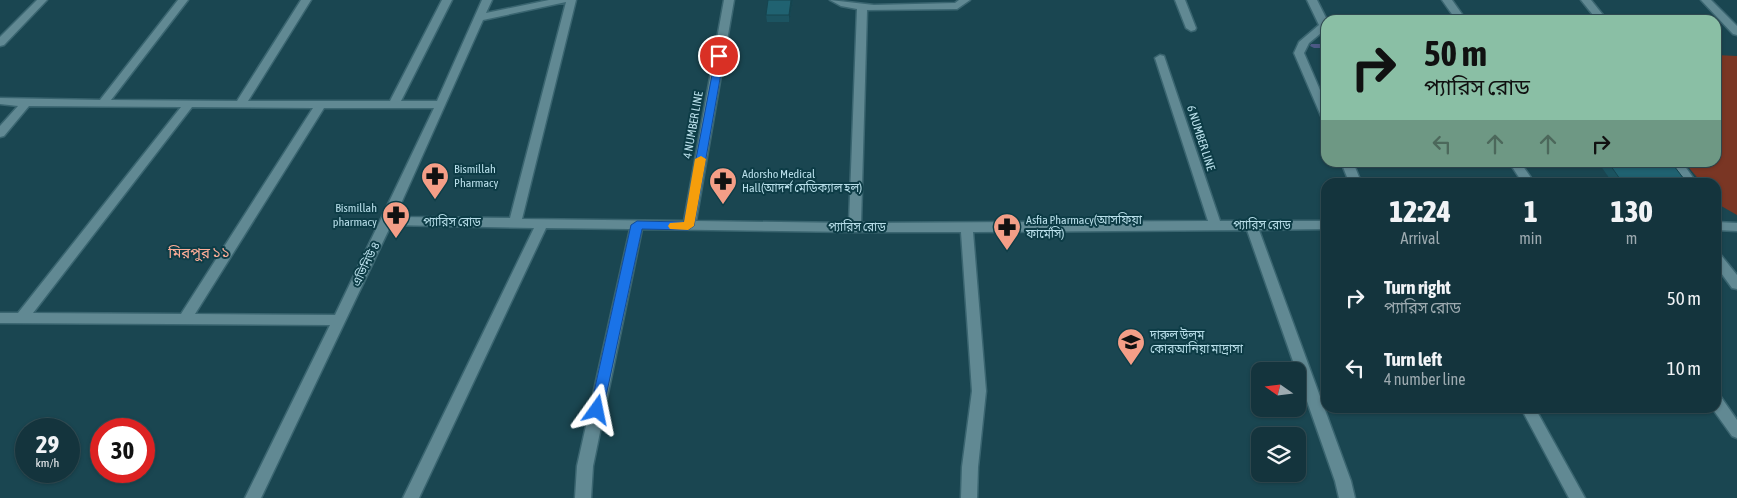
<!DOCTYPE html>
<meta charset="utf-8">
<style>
body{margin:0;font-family:"Asap Condensed","Noto Sans Bengali",sans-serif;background:#1d3c44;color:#f1f3f6;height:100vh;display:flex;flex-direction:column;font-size:19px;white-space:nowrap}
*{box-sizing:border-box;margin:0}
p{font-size:16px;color:#9daab0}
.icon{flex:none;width:28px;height:28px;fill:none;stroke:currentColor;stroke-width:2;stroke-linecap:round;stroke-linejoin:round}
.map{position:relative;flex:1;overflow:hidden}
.sheet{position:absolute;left:1321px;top:178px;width:400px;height:235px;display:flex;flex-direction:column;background:#14343d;border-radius:15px;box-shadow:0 1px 4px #0004,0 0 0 1px #334f57}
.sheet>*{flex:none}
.banner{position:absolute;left:1321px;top:15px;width:400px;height:152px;border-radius:15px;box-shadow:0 1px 4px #0004,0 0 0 1px #334f57;background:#8abfa5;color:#111;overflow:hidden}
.needle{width:32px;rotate:284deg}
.buttons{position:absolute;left:1251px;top:362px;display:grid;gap:10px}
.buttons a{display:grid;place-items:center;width:55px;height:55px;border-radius:10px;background:#14343d;box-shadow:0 1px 4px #0004,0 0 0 1px #334f57;font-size:25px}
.speed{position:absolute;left:15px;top:418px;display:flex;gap:10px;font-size:25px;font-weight:700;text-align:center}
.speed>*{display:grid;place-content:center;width:65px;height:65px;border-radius:50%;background:#14343d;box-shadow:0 1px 4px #0004,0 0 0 1px #334f57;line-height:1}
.speed small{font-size:12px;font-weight:400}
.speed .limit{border:8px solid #d22;background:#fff;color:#111}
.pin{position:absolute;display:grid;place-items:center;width:42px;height:42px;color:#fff;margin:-21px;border:2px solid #fff;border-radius:50%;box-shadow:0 1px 5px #0007}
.me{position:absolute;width:55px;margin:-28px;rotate:12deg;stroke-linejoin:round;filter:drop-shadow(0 0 4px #0008)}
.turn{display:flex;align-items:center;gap:18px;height:105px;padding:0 20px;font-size:22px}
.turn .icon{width:65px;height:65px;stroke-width:2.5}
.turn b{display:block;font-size:35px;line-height:42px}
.lanes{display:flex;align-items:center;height:48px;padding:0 20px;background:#0003;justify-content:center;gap:25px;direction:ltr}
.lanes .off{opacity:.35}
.eta{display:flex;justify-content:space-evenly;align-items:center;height:85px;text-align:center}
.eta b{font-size:30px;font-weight:800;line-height:35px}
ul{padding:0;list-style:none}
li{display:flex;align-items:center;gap:15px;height:70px;padding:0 20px}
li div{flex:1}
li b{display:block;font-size:19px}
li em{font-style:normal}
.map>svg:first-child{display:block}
.green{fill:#7a3624}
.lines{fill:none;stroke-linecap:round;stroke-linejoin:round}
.stream{fill:#4c5985;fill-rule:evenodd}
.minor-casing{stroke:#3a6570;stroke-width:3}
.minor{fill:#618993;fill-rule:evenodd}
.wall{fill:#1c5461}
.shaded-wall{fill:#16454f}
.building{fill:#206271;stroke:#16454f}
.route{fill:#1a73e8;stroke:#114b97}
.slow{fill:#f59e0b}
.labels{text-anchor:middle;stroke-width:4;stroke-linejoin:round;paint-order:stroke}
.street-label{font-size:12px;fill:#b9dfea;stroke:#0d3c46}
.poi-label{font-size:12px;fill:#b9dfea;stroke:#0d3c46;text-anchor:start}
.quarter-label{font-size:15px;fill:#fdad97;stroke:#0d3c46}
</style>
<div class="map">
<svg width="1737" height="498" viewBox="0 0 1737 498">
<rect width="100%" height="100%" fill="#1a4651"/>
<path class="green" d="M 1716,55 L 1737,56 L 1737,215 L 1716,203 L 1716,182 L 1701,182 L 1685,163 L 1716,162 Z"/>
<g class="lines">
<path class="stream" d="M 1311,44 L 1326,44 L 1326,48 L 1314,48 L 1310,46 Z"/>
<g class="minor-casing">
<g id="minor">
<path d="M 37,0 L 47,0 L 4,45 L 0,46 L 0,37 Z"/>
<path d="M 178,0 L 188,0 L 111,100 L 237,101 L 301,0 L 311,0 L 248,101 L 390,101 L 442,0 L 452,0 L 401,101 L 437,101 L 482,0 L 492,0 L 486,13 L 549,0 L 576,0 L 522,219 L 684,221 L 724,0 L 734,0 L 696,221 L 849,223 L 857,9 L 841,6 L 830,0 L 874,5 L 955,3 L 959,0 L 970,0 L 957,9 L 867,10 L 861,223 L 1208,221 L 1155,58 L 1160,55 L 1164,56 L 1220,221 L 1326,221 L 1326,229 L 1259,230 L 1351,481 L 1355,498 L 1339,498 L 1335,481 L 1247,230 L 973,232 L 986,391 L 978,467 L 977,498 L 961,498 L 962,467 L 972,391 L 961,232 L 855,232 L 642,229 L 593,466 L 591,498 L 575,498 L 577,466 L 630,229 L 546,228 L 419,498 L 403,498 L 534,228 L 391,225 L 261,498 L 245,498 L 330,325 L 0,323 L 0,313 L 18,313 L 181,107 L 29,106 L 4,136 L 0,137 L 0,126 L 18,106 L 0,104 L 0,98 L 100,100 ZM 566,2 L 510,218 L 395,217 L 483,20 ZM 192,107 L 313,108 L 181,314 L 33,313 ZM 324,108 L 434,108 L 335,315 L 195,314 Z"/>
<path d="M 1175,0 L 1185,0 L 1196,28 L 1195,30 L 1191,31 L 1186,28 Z"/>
<path d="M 1307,0 L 1317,0 L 1327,20 L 1326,29 L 1309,43 L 1304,53 L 1326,104 L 1326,120 L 1321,116 L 1294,53 L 1299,42 L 1319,25 Z"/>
<path d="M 1442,0 L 1452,0 L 1464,17 L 1464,20 L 1454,20 L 1454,17 Z"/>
<path d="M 1581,0 L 1591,0 L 1607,20 L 1597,20 Z"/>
<path d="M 1701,0 L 1711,0 L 1737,26 L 1737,35 L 1733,34 Z"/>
<path d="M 1341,162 L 1353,162 L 1361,182 L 1349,182 Z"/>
<path d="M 1509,162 L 1520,162 L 1534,182 L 1522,182 Z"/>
<path d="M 1670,162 L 1682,162 L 1696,182 L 1684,182 Z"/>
<path d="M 1716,222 L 1737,223 L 1737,231 L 1716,230 Z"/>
<path d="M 1716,252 L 1720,254 L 1737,275 L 1737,289 L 1732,288 L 1716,266 Z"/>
<path d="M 1716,395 L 1721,397 L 1737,420 L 1737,438 L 1732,436 L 1712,408 L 1716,408 Z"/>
<path d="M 1521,408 L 1535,408 L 1585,498 L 1569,498 Z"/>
</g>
</g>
<use href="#minor" class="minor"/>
</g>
<g class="wall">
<path d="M 768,0 L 793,0 L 789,22 L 767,22 L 766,15 Z"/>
<path d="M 1598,162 L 1671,162 L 1684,179 L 1681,182 L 1612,182 Z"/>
</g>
<path class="shaded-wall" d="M 791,0 L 793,0 L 789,22 L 789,15 Z"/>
<g class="building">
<path d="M 768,0 L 791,0 L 789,15 L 766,15 Z"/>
<path d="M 1608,162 L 1671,162 L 1684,179 L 1620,179 Z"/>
</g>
<path class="route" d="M 716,54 L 722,54 L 724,56 L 694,226 L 688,230 L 642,229 L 603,410 L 601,414 L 597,416 L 592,414 L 590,410 L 631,225 L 637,221 L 684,222 Z"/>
<path class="slow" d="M 701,156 L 706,159 L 694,226 L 688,230 L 670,229 L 668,226 L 670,223 L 684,222 L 695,159 Z"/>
<defs>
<g id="pharmacy-pin" transform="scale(1.4375)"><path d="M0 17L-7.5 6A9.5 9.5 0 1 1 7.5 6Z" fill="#f49e87" stroke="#0d3c46"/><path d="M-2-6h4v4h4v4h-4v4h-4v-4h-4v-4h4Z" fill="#111"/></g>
<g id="school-pin" transform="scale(1.4375)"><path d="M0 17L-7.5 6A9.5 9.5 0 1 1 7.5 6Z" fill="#f49e87" stroke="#0d3c46"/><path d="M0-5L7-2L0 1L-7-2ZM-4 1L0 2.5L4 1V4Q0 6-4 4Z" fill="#111"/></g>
</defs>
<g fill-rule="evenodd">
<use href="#pharmacy-pin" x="435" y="176"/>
<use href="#pharmacy-pin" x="723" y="181"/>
<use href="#pharmacy-pin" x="396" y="215"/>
<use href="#pharmacy-pin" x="1007" y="227"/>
<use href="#school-pin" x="1131" y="342"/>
</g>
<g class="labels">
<g class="street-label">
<text transform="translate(693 125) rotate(-80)" y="4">4 NUMBER LINE</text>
<text transform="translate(1201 138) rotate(72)" y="4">6 NUMBER LINE</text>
<text x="452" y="226">প্যারিস রোড</text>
<text x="1262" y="229">প্যারিস রোড</text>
<text x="857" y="231">প্যারিস রোড</text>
<text transform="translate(366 264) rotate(-64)" y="4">এভিনিউ ৪</text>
</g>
<g class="poi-label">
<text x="454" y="173">Bismillah<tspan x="454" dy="14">Pharmacy</tspan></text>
<text x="742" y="178">Adorsho Medical<tspan x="742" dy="14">Hall(আদর্শ মেডিক্যাল হল)</tspan></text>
<text x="377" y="212" text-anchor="end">Bismillah<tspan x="377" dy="14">pharmacy</tspan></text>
<text x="1026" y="224">Asfia Pharmacy(আসফিয়া<tspan x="1026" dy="14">ফার্মেসি)</tspan></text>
<text x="1150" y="339">দারুল উলুম<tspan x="1150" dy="14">কোরআনিয়া মাদ্রাসা</tspan></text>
</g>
<g class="quarter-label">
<text x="199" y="258">মিরপুর ১১</text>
</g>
</g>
</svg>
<div class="buttons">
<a><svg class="needle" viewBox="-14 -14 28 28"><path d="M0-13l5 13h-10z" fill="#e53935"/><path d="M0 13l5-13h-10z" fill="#9daab0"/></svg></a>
<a><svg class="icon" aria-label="layers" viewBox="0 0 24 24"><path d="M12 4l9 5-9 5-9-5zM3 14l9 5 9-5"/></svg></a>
</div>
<div class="speed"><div>29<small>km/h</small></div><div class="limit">30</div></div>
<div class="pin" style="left:719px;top:56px;background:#d93025"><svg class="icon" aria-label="arrive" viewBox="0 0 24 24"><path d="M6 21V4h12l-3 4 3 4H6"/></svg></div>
<svg class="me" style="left:597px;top:410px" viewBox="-20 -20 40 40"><path d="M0-17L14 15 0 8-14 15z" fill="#1a73e8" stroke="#fff" stroke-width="4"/></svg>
<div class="banner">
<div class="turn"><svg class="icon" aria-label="right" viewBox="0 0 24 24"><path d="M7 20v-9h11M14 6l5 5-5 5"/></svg><div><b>50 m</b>প্যারিস রোড</div></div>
<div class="lanes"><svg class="icon off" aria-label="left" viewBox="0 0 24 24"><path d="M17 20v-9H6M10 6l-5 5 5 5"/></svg><svg class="icon off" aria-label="ahead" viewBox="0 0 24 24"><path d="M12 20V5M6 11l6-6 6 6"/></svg><svg class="icon off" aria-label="ahead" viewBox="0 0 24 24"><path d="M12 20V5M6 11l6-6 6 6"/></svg><svg class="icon" aria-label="right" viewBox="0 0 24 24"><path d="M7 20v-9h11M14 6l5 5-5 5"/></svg></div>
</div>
<section class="sheet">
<div class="eta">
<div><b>12:24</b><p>Arrival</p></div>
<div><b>1</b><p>min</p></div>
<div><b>130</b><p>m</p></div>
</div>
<ul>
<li><svg class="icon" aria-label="right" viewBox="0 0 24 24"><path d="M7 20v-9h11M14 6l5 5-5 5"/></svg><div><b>Turn right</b><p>প্যারিস রোড</p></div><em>50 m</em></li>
<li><svg class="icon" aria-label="left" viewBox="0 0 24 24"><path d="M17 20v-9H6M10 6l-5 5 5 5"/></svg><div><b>Turn left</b><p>4 number line</p></div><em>10 m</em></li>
</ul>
</section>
</div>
